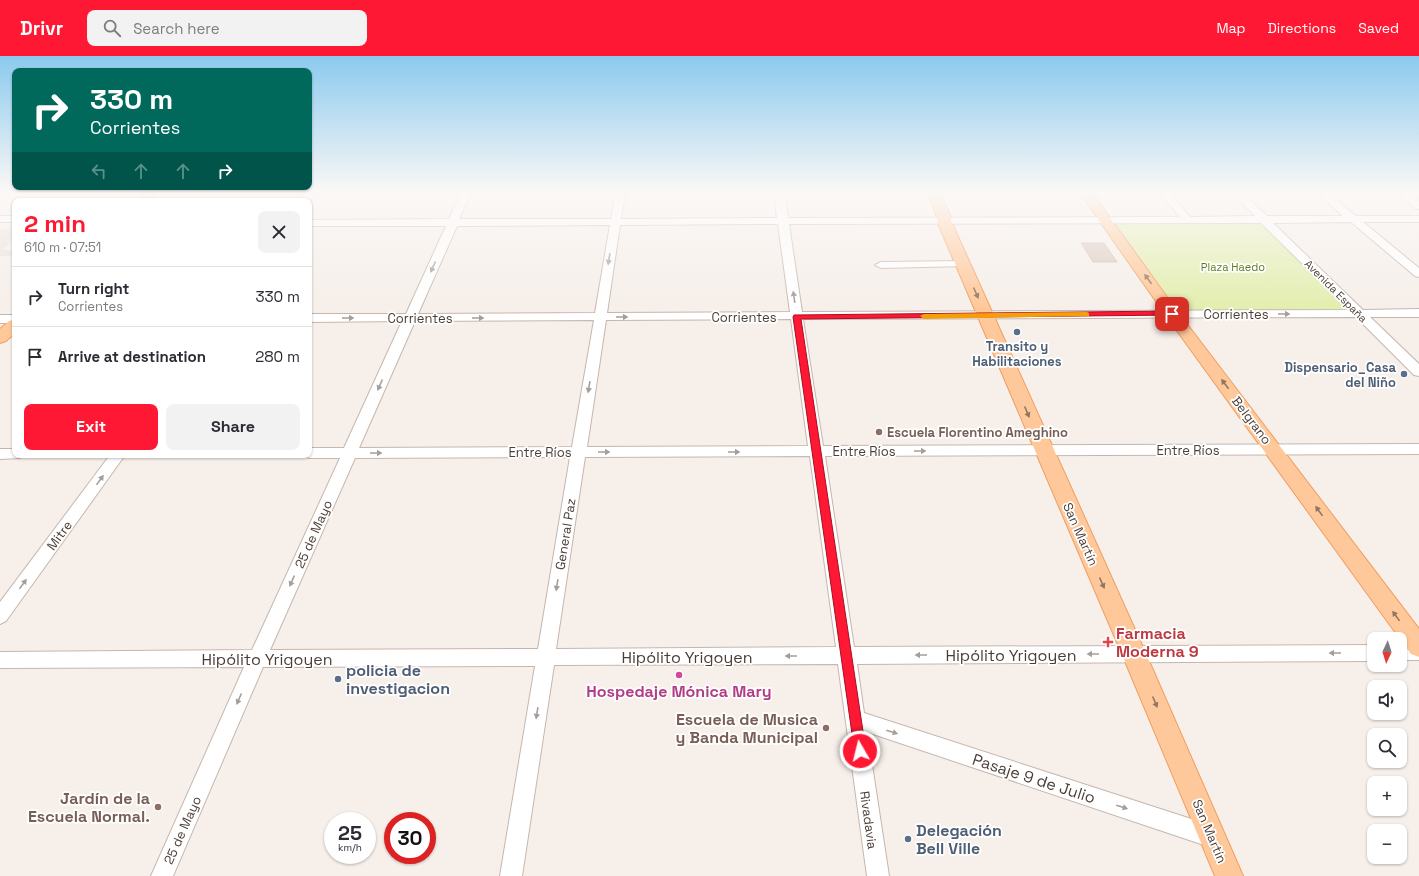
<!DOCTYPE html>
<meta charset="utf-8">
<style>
body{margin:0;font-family:"Space Grotesk",sans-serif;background:#f2f2f3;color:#2b2b33;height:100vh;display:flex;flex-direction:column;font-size:15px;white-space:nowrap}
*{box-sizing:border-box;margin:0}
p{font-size:13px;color:#7c7c81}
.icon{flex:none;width:22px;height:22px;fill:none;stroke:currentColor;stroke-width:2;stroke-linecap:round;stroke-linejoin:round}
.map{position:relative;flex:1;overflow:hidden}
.side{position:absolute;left:12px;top:142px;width:300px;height:260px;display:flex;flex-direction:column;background:#fff;border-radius:8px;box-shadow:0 1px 3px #0004}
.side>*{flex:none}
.banner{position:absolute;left:12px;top:12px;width:300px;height:122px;border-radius:8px;box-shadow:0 1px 3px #0004;background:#00695c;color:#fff;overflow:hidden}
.needle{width:26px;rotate:184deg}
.controls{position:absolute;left:1367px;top:576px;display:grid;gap:8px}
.controls a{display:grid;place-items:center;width:40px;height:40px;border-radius:8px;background:#fff;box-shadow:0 1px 3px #0004;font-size:20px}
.speed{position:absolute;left:324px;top:756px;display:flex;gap:8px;font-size:20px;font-weight:700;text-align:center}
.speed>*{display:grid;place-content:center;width:52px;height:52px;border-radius:50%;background:#fff;box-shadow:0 1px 3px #0004;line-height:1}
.speed small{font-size:10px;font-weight:400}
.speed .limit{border:6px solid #d22;background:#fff;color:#111}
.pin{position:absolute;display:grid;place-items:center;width:34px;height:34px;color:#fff;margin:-17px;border-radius:8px;box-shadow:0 2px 6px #0006}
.me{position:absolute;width:44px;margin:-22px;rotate:352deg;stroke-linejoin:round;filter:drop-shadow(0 0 3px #0008)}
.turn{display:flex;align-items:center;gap:14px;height:84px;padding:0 12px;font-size:18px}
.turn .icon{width:52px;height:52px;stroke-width:2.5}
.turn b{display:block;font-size:28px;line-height:34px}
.lanes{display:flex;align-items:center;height:38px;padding:0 12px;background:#0003;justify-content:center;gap:20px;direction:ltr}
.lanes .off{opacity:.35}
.round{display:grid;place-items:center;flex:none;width:42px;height:42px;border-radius:8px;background:#f2f2f3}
.overview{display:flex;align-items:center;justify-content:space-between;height:68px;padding:0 12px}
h1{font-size:24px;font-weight:700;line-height:30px;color:#ff1833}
.action{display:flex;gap:8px;margin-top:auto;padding:8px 12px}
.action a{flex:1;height:46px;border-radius:8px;background:#ff1833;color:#fff;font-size:16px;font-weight:700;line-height:46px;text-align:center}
.action a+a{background:#f2f2f3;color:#2b2b33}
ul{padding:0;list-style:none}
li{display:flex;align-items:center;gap:12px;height:60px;padding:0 12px;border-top:1px solid #e1e1e2}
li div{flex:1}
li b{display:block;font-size:15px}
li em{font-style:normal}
header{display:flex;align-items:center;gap:24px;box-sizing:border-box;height:56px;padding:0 20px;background:#ff1833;color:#fff}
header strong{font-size:19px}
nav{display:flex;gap:22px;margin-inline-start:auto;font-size:14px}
.search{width:280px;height:36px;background:#f2f2f3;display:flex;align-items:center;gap:10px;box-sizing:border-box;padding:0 14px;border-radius:8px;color:#7c7c81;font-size:15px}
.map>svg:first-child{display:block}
.green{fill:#e3eeaf}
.parking{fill:#e5e1df}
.building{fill:#dccac1;stroke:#d5bdb0}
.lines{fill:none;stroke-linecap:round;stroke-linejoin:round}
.minor-casing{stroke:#c6b7ae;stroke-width:2}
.major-casing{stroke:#f19e5e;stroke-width:2}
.minor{fill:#fff;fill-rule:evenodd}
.major{fill:#ffc89a;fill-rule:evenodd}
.oneway{fill:#a69e9b}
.oneway2{fill:#94755f}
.route{fill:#ff1833;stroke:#a61021}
.slow{fill:#f59e0b}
.service-dot{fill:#5c6f8a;stroke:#fff;stroke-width:1.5}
.education-dot{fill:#8d6e63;stroke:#fff;stroke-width:1.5}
.health-dot{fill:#e0444e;stroke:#fff;stroke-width:1.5}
.hotel-dot{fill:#d1479c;stroke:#fff;stroke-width:1.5}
.labels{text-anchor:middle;stroke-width:3.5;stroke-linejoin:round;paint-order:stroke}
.far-park-label{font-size:11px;fill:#5e7f21;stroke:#fff}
.far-street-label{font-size:11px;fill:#4c3e37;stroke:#fff}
.street-label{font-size:13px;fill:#4c3e37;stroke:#fff}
.service-label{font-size:13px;font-weight:bold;fill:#4e5e75;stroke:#fff}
.education-label{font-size:13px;font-weight:bold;fill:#785e54;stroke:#fff;text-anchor:start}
.near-health-label{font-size:16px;font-weight:bold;fill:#be3a42;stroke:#fff;text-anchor:start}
.near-street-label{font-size:16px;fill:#4c3e37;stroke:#fff}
.near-service-label{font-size:16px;font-weight:bold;fill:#4e5e75;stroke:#fff;text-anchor:start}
.near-hotel-label{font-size:16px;font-weight:bold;fill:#b23c85;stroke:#fff}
.near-education-label{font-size:16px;font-weight:bold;fill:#785e54;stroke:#fff;text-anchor:end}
</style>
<header>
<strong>Drivr</strong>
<div class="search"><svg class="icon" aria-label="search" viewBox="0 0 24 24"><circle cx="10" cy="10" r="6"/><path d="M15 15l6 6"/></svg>Search here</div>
<nav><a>Map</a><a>Directions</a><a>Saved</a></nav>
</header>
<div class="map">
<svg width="1419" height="820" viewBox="0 0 1419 820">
<rect width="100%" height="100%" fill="#f6efea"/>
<path class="green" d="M 1262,165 L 1355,256 L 1180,257 L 1112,166 Z"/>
<path class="parking" d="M 0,173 L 15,173 L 15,183 L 2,194 L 15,194 L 15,200 L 0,200 Z"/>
<path class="building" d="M 1081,187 L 1104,187 L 1117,206 L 1093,206 Z"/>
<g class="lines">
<g class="minor-casing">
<g id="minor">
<path d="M 306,137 L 316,137 L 309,147 L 309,145 L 300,145 Z"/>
<path d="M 461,137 L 471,137 L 459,163 L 611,163 L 615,137 L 625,137 L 621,163 L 777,162 L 774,137 L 784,137 L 788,162 L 1180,161 L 1160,137 L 1170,137 L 1190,161 L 1255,160 L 1232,137 L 1243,137 L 1267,160 L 1343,160 L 1317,137 L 1328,137 L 1356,160 L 1419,160 L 1419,166 L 1363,166 L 1419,212 L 1419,221 L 1415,220 L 1351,166 L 1273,167 L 1363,254 L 1419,253 L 1419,261 L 1370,261 L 1419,308 L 1419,320 L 1414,319 L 1356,261 L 803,263 L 823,390 L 1419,388 L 1419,398 L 825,400 L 854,591 L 1374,589 L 1374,605 L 857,608 L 864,657 L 1213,770 L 1221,773 L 1224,781 L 1221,789 L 1213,792 L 867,676 L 889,820 L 867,820 L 838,608 L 554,609 L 522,820 L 500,820 L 535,610 L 263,611 L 173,820 L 151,820 L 244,611 L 0,612 L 0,596 L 252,594 L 340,402 L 309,402 L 303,399 L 309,399 L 309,392 L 344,392 L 402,265 L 309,266 L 309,258 L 406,258 L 446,170 L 309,170 L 309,164 L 449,163 ZM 1261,167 L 1349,254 L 802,256 L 789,168 ZM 778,168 L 790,256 L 607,257 L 620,169 ZM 610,169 L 595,257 L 418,258 L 457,170 ZM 791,263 L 808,390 L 587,391 L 606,264 ZM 594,264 L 572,391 L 359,392 L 415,265 ZM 810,400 L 836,591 L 556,593 L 585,401 ZM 570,401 L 538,593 L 270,594 L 355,402 Z"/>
<path d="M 1397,137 L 1408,137 L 1419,145 L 1419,153 L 1415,152 Z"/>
<rect x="0" y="160" width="15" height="6"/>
<path d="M 963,205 L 967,206 L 969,208 L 967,210 L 881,212 L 875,209 L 881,206 Z"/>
<rect x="0" y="259" width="15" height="8"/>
<path d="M 0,393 L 15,393 L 15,399 L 22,399 L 20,402 L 0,403 Z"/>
<path d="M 110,399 L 125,399 L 6,565 L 0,568 L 0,546 Z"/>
<rect x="1400" y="588" width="19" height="16"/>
</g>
</g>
<g class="major-casing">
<g id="major">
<path d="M 145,137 L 158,137 L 151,145 L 138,145 Z"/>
<path d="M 928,137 L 940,137 L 951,161 L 951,165 L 1146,598 L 1243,820 L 1215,820 L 1122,598 L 937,165 L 937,161 Z"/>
<path d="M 1080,137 L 1092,137 L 1177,255 L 1419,573 L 1419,601 L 1411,598 L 1167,261 Z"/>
<path d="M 15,263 L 15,277 L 6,285 L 0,287 L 0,273 L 9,265 Z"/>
</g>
</g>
<use href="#minor" class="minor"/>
<use href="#major" class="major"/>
</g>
<defs><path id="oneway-solid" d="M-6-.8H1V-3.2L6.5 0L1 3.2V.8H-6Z"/></defs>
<g class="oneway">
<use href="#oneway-solid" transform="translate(609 203) rotate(99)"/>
<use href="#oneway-solid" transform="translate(433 211) rotate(114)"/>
<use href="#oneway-solid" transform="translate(794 241) rotate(-98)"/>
<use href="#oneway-solid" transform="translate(1284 258)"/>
<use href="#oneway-solid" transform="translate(622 261)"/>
<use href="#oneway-solid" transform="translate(348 262)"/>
<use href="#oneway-solid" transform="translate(478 262)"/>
<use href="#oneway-solid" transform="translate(380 329) rotate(114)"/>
<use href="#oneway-solid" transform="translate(589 331) rotate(99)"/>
<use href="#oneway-solid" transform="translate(920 395)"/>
<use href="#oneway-solid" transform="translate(604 396)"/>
<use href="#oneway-solid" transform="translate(734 396)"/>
<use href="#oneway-solid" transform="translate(376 397)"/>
<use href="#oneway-solid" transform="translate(100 424) rotate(-54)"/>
<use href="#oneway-solid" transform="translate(292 525) rotate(114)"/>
<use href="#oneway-solid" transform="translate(23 528) rotate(-54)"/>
<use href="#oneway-solid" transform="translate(557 529) rotate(99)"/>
<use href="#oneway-solid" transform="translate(1335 597) rotate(180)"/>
<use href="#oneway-solid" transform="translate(1093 598) rotate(180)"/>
<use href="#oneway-solid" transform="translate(921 599) rotate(180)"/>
<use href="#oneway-solid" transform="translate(791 600) rotate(180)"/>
<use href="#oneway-solid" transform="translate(239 643) rotate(114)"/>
<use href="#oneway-solid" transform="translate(537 657) rotate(99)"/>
<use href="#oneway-solid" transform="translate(892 676) rotate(18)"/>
<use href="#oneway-solid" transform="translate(1122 751) rotate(18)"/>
</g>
<g class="oneway2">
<use href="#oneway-solid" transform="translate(1148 223) rotate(-126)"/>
<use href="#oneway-solid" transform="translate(976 237) rotate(66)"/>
<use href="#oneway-solid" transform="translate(1225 328) rotate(-127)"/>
<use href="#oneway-solid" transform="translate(1027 356) rotate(67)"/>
<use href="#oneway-solid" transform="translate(1319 455) rotate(-126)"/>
<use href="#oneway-solid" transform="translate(1102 527) rotate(66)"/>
<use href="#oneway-solid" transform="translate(1396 560) rotate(-126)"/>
<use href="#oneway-solid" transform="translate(1155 646) rotate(67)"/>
</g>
<linearGradient id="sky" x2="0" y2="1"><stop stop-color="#8bcaee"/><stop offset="0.54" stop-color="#fbf8f6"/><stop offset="1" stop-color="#fbf8f6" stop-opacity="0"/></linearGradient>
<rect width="1419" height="252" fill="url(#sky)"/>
<path class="route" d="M 1172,255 L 1175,256 L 1175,259 L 801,263 L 866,695 L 864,699 L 860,701 L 855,699 L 793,261 L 794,259 Z"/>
<path class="slow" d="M 1087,256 L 1089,257 L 1089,260 L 924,263 L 920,260 L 924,258 Z"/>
<g class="service-dot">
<circle cx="1017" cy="276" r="4"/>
<circle cx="1404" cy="318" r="4"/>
<circle cx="338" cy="623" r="4"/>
<circle cx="908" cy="783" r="4"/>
</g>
<g class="education-dot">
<circle cx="879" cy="376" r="4"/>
<circle cx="826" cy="672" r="4"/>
<circle cx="158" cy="751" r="4"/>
</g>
<path class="health-dot" d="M1106 580h4v4h4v4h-4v4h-4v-4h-4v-4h4z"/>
<circle class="hotel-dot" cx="679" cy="619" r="4"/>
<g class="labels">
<g class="far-park-label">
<text x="1233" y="215">Plaza Haedo</text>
</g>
<g class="far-street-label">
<text transform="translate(1336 235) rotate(45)" y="4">Avenida España</text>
</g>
<g class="street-label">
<text x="1236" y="263">Corrientes</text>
<text x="744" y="266">Corrientes</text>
<text x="420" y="267">Corrientes</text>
<text transform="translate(1252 364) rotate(53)" y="5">Belgrano</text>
<text x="1188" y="399">Entre Ríos</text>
<text x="864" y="400">Entre Ríos</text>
<text x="540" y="401">Entre Ríos</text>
<text transform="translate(313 478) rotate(-66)" y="5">25 de Mayo</text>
<text transform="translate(565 478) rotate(-81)" y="5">General Paz</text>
<text transform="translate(1081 478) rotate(66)" y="5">San Martín</text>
<text transform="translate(59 479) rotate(-54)" y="5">Mitre</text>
<text transform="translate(869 764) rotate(82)" y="5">Rivadavia</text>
<text transform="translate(182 774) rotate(-66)" y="5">25 de Mayo</text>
<text transform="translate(1210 775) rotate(67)" y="5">San Martín</text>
</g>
<g class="service-label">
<text x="1017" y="295">Transito y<tspan x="1017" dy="15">Habilitaciones</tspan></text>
<text x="1396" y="316" text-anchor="end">Dispensario_Casa<tspan x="1396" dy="15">del Niño</tspan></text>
</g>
<g class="education-label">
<text x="887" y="381">Escuela Florentino Ameghino</text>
</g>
<g class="near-health-label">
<text x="1116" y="583">Farmacia<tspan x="1116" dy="18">Moderna 9</tspan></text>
</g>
<g class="near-street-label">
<text x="1011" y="605">Hipólito Yrigoyen</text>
<text x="687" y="607">Hipólito Yrigoyen</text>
<text x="267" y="609">Hipólito Yrigoyen</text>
<text transform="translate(1034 722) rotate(18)" y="6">Pasaje 9 de Julio</text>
</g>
<g class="near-service-label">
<text x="346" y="620">policia de<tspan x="346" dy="18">investigacion</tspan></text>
<text x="916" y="780">Delegación<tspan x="916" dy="18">Bell Ville</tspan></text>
</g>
<g class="near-hotel-label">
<text x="679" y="641">Hospedaje Mónica Mary</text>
</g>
<g class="near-education-label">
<text x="818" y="669">Escuela de Musica<tspan x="818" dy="18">y Banda Municipal</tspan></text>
<text x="150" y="748">Jardín de la<tspan x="150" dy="18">Escuela Normal.</tspan></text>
</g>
</g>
</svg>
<div class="controls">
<a><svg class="needle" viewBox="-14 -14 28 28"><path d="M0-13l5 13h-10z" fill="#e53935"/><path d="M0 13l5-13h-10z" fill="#7c7c81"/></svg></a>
<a><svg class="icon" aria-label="sound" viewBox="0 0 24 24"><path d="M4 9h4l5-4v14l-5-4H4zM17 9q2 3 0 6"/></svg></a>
<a><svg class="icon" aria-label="search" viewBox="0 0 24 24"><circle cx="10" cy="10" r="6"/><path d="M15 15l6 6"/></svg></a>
<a>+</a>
<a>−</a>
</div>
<div class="speed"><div>25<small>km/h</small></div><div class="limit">30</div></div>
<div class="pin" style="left:1172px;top:258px;background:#d93025"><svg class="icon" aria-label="arrive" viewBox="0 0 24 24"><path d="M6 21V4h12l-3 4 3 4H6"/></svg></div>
<svg class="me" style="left:860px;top:695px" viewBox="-20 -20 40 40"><circle r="17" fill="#ff1833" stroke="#fff" stroke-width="3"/><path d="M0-11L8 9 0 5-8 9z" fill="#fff"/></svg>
<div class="banner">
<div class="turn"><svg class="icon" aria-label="right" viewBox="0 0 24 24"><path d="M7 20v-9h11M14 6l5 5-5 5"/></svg><div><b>330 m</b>Corrientes</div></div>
<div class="lanes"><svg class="icon off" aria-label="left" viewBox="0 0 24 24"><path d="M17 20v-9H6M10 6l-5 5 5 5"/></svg><svg class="icon off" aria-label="ahead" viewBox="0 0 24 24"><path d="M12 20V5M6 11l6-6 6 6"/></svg><svg class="icon off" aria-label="ahead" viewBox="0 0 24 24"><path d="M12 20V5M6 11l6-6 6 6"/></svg><svg class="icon" aria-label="right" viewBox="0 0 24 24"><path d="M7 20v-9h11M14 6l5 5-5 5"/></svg></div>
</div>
<section class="side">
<div class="overview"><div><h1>2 min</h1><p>610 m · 07:51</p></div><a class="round"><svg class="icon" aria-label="close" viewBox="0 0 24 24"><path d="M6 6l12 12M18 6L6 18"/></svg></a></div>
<ul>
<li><svg class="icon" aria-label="right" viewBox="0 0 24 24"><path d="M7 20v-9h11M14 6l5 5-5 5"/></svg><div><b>Turn right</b><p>Corrientes</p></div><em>330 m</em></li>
<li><svg class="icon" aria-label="arrive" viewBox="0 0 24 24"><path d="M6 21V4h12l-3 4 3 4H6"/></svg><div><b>Arrive at destination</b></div><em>280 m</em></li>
</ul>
<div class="action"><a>Exit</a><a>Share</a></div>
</section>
</div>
